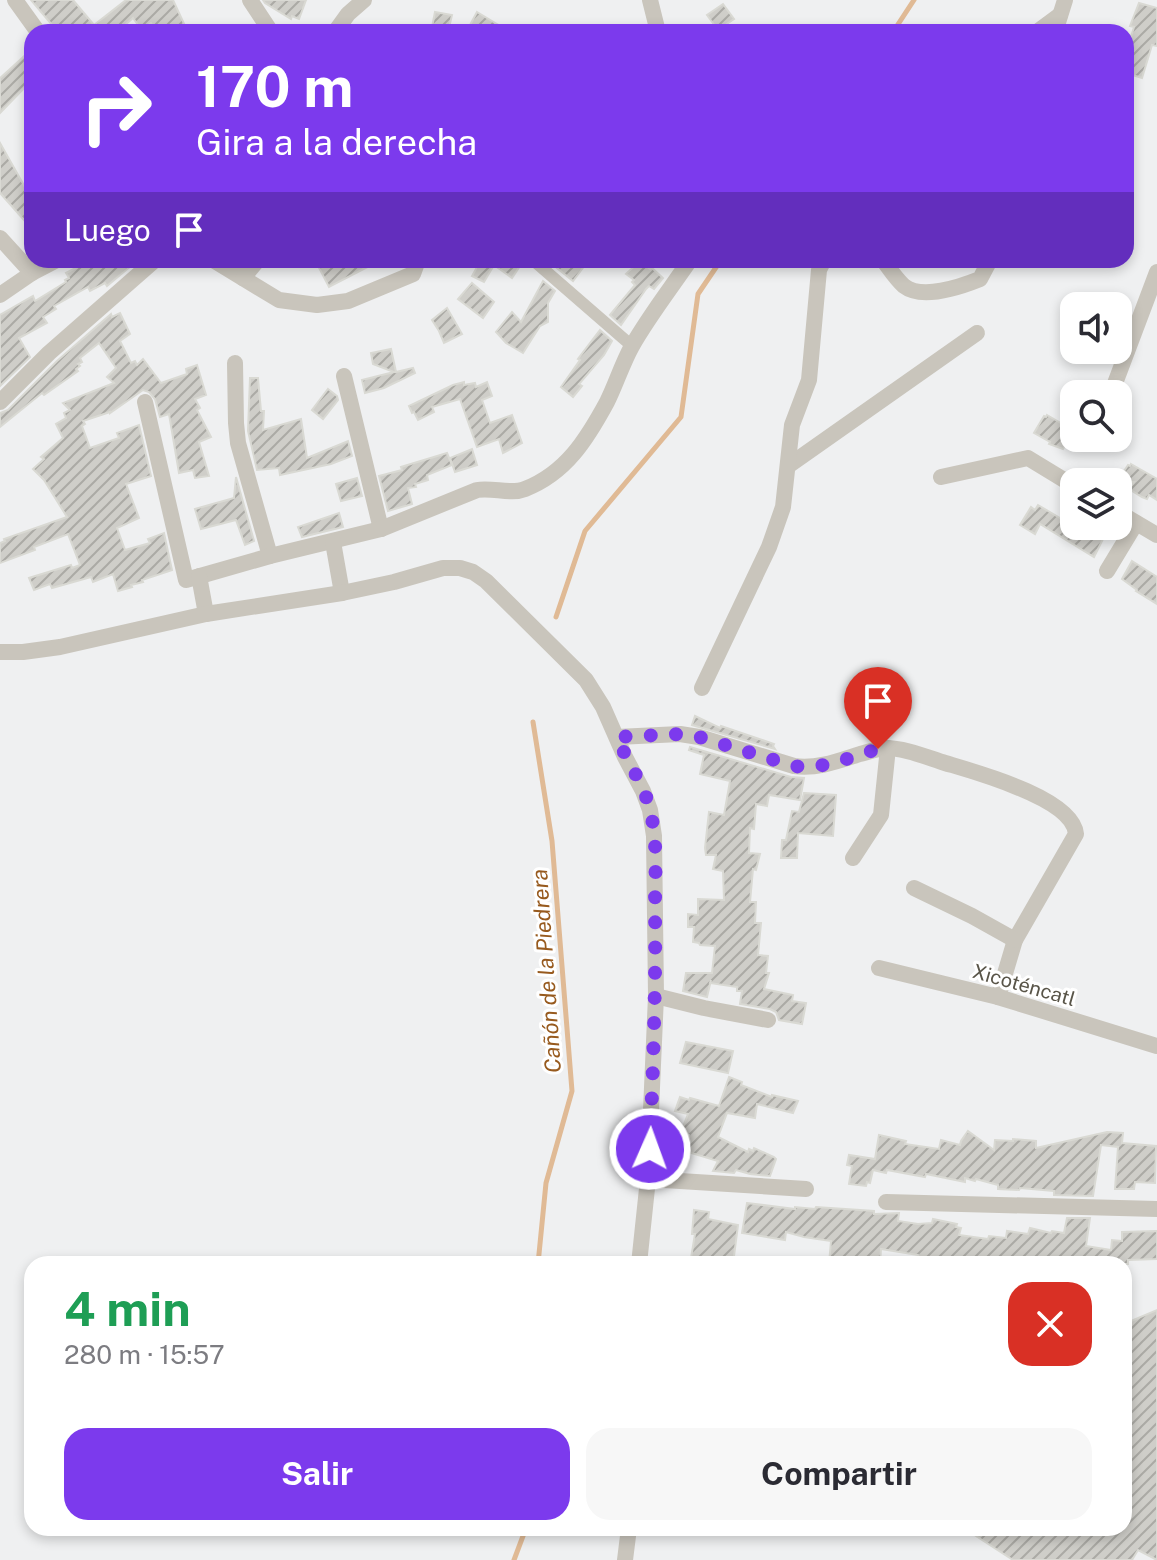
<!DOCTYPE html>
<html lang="es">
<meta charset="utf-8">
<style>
body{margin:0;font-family:"Public Sans",sans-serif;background:#f7f7f7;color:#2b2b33;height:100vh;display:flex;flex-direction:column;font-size:30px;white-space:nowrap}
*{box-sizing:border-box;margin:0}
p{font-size:26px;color:#7c7c81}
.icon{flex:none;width:44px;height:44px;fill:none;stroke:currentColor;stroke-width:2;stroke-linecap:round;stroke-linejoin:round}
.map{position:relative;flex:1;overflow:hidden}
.details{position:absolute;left:24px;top:1256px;width:1108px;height:280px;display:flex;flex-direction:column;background:#fff;border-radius:24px;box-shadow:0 4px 12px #0003}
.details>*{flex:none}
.guide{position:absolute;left:24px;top:24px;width:1110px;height:244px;border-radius:24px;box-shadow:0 4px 12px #0003;background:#7c3aed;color:#fff;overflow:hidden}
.fabs{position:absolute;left:1060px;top:292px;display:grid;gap:16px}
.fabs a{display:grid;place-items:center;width:72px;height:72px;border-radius:16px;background:#fff;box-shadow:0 4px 12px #0003;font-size:40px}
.pin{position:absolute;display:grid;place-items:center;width:68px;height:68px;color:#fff;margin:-82px -34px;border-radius:50% 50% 50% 0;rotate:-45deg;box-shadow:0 0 8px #0007}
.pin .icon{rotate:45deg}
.me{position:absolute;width:88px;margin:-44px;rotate:2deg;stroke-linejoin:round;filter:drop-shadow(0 0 6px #0008)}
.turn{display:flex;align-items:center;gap:28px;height:168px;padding:0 40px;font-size:36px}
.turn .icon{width:104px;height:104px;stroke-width:2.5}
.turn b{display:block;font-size:56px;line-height:68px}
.then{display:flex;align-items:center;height:76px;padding:0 40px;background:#0003;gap:16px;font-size:30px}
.round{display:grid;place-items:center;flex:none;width:84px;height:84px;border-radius:24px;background:#f7f7f7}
.headline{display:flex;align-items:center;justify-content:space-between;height:136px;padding:0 40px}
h1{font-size:48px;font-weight:700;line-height:60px;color:#1e9e55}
.primary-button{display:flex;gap:16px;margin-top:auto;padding:16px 40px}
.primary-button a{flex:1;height:92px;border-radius:24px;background:#7c3aed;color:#fff;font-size:32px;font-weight:700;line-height:92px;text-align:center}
.primary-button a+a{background:#f7f7f7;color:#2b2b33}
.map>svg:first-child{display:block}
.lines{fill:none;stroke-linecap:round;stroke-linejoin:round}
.stream{stroke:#e0ba95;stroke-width:5}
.building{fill:url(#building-hatch);stroke:#d9d9d3;stroke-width:2}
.pedestrian{stroke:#c9c5bc;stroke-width:12}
.minor{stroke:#c9c5bc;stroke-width:16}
.route{stroke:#7c3aed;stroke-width:14;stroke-dasharray:0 25.2}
.labels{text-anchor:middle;stroke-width:6;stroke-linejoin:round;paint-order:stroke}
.street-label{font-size:20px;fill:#595549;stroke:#fff}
.water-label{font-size:22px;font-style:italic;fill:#975a1e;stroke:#fff}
</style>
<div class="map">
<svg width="1157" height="1560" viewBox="0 0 1157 1560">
<defs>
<pattern id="building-hatch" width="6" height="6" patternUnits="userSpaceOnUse" patternTransform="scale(2)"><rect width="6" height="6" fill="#cfcec9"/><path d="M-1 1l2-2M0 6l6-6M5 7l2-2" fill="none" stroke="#abaaa5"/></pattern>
</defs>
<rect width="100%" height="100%" fill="#eff0f1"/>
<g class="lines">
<g class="stream">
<path d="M 893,32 L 914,0"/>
<path d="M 556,617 L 585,531 L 681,417 L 698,294 L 721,260"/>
<path d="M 533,722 L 552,841 L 572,1091 L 546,1183 L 538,1264"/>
<path d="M 514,1560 L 526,1528"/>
</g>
</g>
<g class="building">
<path d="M 31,0 L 73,0 L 94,25 L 126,0 L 173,0 L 186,28 L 178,32 L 157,32 L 151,23 L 141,29 L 133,18 L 117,32 L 58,32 Z"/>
<path d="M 263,0 L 306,0 L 299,19 L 292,16 L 291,19 L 265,3 Z"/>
<path d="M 1139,3 L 1157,8 L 1157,46 L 1152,45 L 1142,78 L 1126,73 L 1126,53 L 1134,27 L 1130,26 Z"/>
<path d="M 723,4 L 734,19 L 718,30 L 707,15 Z"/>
<path d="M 435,12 L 452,15 L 448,32 L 431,32 Z"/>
<path d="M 477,12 L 510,32 L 477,32 L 469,27 Z"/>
<path d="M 32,49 L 32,73 L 27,77 L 31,81 L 0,113 L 0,78 Z"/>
<path d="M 0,143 L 26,189 L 32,184 L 32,229 L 0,193 Z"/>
<path d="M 91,260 L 138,260 L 107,286 L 105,283 L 90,291 L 88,287 L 54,306 L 56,309 L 43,317 L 47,323 L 19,338 L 30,357 L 0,386 L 0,315 L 33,296 L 35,301 L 66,282 L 65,280 L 69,278 L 66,273 Z"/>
<path d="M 315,260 L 381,260 L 329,287 Z"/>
<path d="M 481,260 L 524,260 L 512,278 L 494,265 L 484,282 L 472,276 Z"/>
<path d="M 555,260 L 578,260 L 585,265 L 573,281 L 552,264 Z"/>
<path d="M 641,262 L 650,269 L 652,268 L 663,278 L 654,289 L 649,286 L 646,289 L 621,325 L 610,315 L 635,285 L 632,282 L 634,280 L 626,274 L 637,264 L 638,265 Z"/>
<path d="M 543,281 L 555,291 L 548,303 L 548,322 L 540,326 L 523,353 L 506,343 L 496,332 L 512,312 L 521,322 Z"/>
<path d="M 472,283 L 494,302 L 483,318 L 458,299 Z"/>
<path d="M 447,308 L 462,334 L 444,343 L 439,331 L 432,320 Z"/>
<path d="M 120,313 L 130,334 L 120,341 L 131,363 L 135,361 L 137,365 L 143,359 L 161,383 L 187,374 L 186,369 L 197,365 L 206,395 L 195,399 L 200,408 L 197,410 L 211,437 L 199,442 L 209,476 L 195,478 L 193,470 L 179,473 L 169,414 L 160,417 L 155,399 L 149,392 L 143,390 L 110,413 L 110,412 L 83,421 L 85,424 L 82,426 L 90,448 L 119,438 L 117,433 L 139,425 L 151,476 L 126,484 L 139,518 L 117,528 L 125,550 L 150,543 L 148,539 L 164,533 L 172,570 L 142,580 L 143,582 L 131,585 L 132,587 L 118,591 L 113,574 L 93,582 L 91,577 L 52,588 L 50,584 L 34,590 L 29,578 L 71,565 L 72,568 L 80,565 L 68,534 L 34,547 L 35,550 L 0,563 L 0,543 L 5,541 L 4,539 L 67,517 L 44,480 L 33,469 L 44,459 L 41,457 L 63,438 L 56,424 L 66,418 L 64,413 L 70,410 L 63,403 L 114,383 L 107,377 L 116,368 L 99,343 L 80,358 L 82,362 L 78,364 L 80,366 L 76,369 L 78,371 L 44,395 L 42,393 L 0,427 L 0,413 L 8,410 L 57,361 L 111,314 L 112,317 Z"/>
<path d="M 600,330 L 612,341 L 604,355 L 579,384 L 582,386 L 573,397 L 561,387 L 580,360 L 578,359 Z"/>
<path d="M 391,349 L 396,372 L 413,368 L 415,373 L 384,388 L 365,393 L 362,380 L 394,372 L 373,364 L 371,353 Z"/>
<path d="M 250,378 L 258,378 L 261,411 L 264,411 L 263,430 L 301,419 L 307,458 L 348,441 L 352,456 L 331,464 L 280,475 L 279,468 L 257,470 L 248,431 Z"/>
<path d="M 464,382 L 464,385 L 475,383 L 476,387 L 487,382 L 492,396 L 482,400 L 490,423 L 512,415 L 522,443 L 503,453 L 499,439 L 477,447 L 460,399 L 432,407 L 434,412 L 418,420 L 414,412 L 412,413 L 409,406 L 453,385 Z"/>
<path d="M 328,389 L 337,396 L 338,400 L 323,419 L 312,410 Z"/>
<path d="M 1047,415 L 1071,429 L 1071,431 L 1073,432 L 1063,449 L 1049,444 L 1050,442 L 1034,433 L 1044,416 L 1046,417 Z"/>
<path d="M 472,449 L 477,465 L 455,472 L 450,458 Z"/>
<path d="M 447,453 L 452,465 L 427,475 L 428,480 L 415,484 L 416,487 L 408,488 L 412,504 L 388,511 L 379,476 L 402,470 L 401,467 Z"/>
<path d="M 1131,464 L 1157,479 L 1157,500 L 1149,495 L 1147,499 L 1142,497 L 1129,489 L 1134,482 L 1117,482 L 1128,465 L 1130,466 Z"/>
<path d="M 236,477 L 254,541 L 245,545 L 236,520 L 201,529 L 195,509 L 234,498 Z"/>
<path d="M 357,478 L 362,496 L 341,501 L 336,484 Z"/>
<path d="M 1038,505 L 1065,521 L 1074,507 L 1074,526 L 1098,526 L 1107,531 L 1094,557 L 1040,524 L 1035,534 L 1020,525 L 1031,507 L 1035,510 Z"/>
<path d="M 339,513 L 343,527 L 302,537 L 298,527 Z"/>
<path d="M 1132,561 L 1157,577 L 1157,604 L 1136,591 L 1137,590 L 1122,579 Z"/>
<path d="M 695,716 L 720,728 L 721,726 L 774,744 L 773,746 L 775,749 L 692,725 Z"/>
<path d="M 690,747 L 791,777 L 804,778 L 800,800 L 769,795 L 767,806 L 756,804 L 754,829 L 750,828 L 749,853 L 760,854 L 756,870 L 753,869 L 750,902 L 756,902 L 755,923 L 761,923 L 758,955 L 768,956 L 766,973 L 769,973 L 764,989 L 793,995 L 792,1001 L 806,1003 L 802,1024 L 779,1020 L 776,1012 L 770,1009 L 740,1004 L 742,991 L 737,991 L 737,987 L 710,983 L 711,980 L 707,997 L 683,991 L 686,973 L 712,973 L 715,946 L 700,945 L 699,943 L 693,942 L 694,927 L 688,927 L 688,914 L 698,915 L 698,899 L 724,900 L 723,871 L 713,869 L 716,855 L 706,855 L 705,848 L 709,812 L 724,815 L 730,781 L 700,774 L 704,755 L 689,750 Z"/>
<path d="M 804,793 L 836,795 L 833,836 L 798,833 L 797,858 L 781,858 L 782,840 L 786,840 L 792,811 L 799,812 Z"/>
<path d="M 686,1042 L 733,1051 L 728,1073 L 680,1063 Z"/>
<path d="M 729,1077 L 742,1082 L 741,1085 L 772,1097 L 772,1095 L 798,1101 L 793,1113 L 757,1104 L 755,1118 L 727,1113 L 718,1137 L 748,1152 L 749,1149 L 753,1151 L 754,1148 L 774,1157 L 776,1159 L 770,1176 L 750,1174 L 736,1170 L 734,1173 L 713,1171 L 718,1161 L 685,1151 L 689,1135 L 681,1132 L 688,1114 L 675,1111 L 680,1097 L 689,1100 L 690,1098 L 719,1106 Z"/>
<path d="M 968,1131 L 994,1150 L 995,1140 L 1013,1141 L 1013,1139 L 1036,1141 L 1036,1148 L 1107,1132 L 1123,1133 L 1122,1143 L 1156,1146 L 1155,1183 L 1135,1182 L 1134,1189 L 1115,1189 L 1118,1147 L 1101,1145 L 1093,1196 L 1054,1195 L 1054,1191 L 1020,1188 L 1019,1190 L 998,1189 L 998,1185 L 976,1179 L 975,1181 L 965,1178 L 965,1182 L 926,1174 L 925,1177 L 887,1170 L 886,1173 L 873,1170 L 870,1183 L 867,1182 L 866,1186 L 849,1184 L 852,1166 L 847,1165 L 849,1155 L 875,1159 L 879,1135 L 906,1141 L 905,1144 L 939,1149 L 941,1140 L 960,1145 L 961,1141 Z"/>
<path d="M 747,1203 L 795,1209 L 795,1207 L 815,1209 L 816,1207 L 874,1211 L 874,1214 L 899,1213 L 898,1221 L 918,1224 L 932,1223 L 933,1219 L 957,1224 L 956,1227 L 961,1228 L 959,1235 L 988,1239 L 989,1236 L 1006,1238 L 1007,1231 L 1028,1234 L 1030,1228 L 1051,1233 L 1052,1231 L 1064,1233 L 1067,1218 L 1090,1218 L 1086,1246 L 1111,1250 L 1112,1240 L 1122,1241 L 1122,1232 L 1157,1231 L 1157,1259 L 1128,1260 L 1128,1264 L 1046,1264 L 1035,1262 L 1035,1264 L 999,1264 L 976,1261 L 975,1264 L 946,1264 L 918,1260 L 918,1255 L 881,1249 L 880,1264 L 829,1264 L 831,1241 L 804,1237 L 786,1232 L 785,1240 L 742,1233 Z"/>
<path d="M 694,1210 L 709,1212 L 708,1219 L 738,1225 L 733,1264 L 690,1264 L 695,1234 L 692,1234 Z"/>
<path d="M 1157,1310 L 1157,1560 L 1138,1550 L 1132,1560 L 1013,1560 L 976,1536 L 981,1528 L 1124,1528 L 1124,1324 Z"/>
</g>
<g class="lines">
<path class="pedestrian" d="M 533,260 L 632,346"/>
<g class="minor">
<path d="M 15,0 L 38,32"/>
<path d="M 250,0 L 271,32"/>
<path d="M 650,0 L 658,32"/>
<path d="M 335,32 L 348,14 L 364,0"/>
<path d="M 1037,32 L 1060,15"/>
<path d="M 1055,32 L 1065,0"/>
<path d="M 0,238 L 32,273"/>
<path d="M 213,260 L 279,300 L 317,305 L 348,301 L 413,274 L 418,260"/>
<path d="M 883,260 C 889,268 896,279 904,286 C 922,300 960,287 980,279 L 990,260"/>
<path d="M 243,278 L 258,260"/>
<path d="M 0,295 L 32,273 L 57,260"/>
<path d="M 235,363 L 236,423 L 238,443 L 270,556"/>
<path d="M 344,376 L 381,529"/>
<path d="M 1111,394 L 1157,272"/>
<path d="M 0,402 L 49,353 L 155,260"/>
<path d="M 145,402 L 186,580 L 270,556 L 381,529 L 477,490 C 493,487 510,495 525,489 C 566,473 587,439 607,402 C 616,384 622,364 632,346 C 649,316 671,288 690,260"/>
<path d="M 788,466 L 977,333"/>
<path d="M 941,477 L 1028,458 L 1074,486"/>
<path d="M 1118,512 L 1157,535"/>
<path d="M 333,542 L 342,593"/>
<path d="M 1107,571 L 1136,523"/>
<path d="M 199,576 L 206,614"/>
<path d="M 0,652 L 23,652 L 60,647 L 206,614 L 342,593 L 394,582 L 443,568 L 460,568 L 473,572 L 486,581 L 586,680 L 603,707 L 625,757 L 643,791 L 650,810 L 654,836 L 656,996 L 648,1179 L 639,1264"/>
<path d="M 702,688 L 769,547 L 783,507 L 792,425 L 809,380 L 819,270 L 824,260"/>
<path d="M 617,737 L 680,734 L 699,737 L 794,766 C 818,769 838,761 860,754 C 868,752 876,749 885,748 C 905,748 926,757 945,763 C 975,772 1073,798 1076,834 L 1015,940 L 998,997"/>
<path d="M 853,858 L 881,815 L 888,748"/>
<path d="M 914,888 L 972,916 L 1015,940"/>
<path d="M 879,968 L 998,997 L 1157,1046"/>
<path d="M 656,996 L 704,1008 L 768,1020"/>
<path d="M 648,1179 L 806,1189"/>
<path d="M 886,1202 L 1157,1209"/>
<path d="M 625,1560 L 629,1528"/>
</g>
</g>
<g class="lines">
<path class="route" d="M 650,1149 C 653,1068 656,989 655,908 C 655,876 658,841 650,810 C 644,784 627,762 617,737 L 680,734 L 699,737 L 794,766 C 823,770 850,757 878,749"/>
</g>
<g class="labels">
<g class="street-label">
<text transform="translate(1024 985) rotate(16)" y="7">Xicoténcatl</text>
</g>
<g class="water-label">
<text transform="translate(546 971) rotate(-94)" y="8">Cañón de la Piedrera</text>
</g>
</g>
</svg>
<div class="fabs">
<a><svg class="icon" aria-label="sound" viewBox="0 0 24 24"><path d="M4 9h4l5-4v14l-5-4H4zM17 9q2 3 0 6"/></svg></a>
<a><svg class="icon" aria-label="search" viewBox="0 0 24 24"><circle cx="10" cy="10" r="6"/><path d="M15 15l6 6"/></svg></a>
<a><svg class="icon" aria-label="layers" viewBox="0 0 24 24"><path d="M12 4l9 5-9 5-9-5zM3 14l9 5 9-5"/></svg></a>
</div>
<div class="pin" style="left:878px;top:749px;background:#d93025"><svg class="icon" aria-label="arrive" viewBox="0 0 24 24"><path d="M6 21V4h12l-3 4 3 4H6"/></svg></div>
<svg class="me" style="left:650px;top:1149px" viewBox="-20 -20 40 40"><circle r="17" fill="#7c3aed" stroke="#fff" stroke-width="3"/><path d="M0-11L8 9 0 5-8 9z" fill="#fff"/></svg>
<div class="guide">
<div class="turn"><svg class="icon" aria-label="right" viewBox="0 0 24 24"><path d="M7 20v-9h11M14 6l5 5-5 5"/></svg><div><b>170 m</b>Gira a la derecha</div></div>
<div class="then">Luego<svg class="icon" aria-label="arrive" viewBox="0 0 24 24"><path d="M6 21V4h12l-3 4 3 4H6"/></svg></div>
</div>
<section class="details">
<div class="headline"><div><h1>4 min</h1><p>280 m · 15:57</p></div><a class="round" style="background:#d93025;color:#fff"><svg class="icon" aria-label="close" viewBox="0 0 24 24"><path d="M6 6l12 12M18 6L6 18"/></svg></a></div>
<div class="primary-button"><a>Salir</a><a>Compartir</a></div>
</section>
</div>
